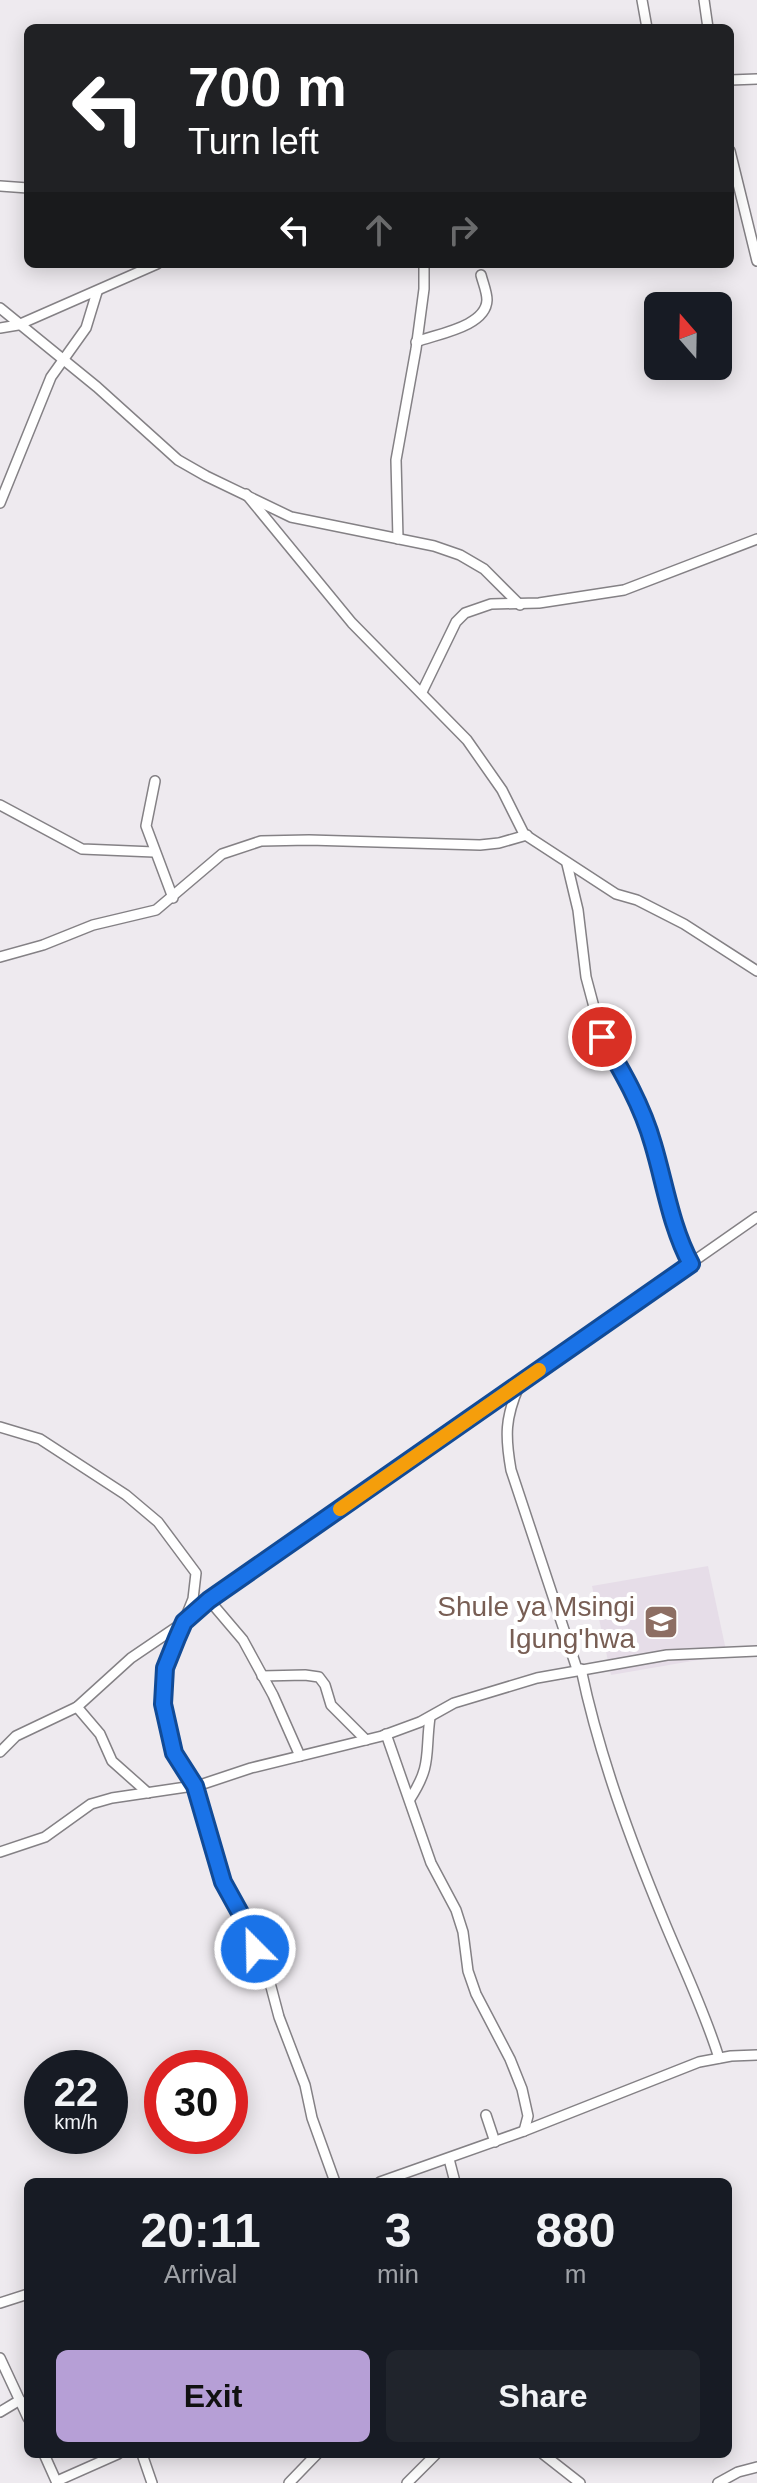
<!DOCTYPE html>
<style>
body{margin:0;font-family:Helvetica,sans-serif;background:#20242c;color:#f1f3f6;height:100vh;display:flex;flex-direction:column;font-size:30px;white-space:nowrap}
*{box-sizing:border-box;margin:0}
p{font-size:26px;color:#9ea1a6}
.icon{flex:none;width:44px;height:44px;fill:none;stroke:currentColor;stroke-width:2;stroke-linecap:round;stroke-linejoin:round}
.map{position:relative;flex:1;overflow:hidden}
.details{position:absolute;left:24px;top:2178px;width:708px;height:280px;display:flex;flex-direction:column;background:#171b24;border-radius:12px;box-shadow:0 4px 20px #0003}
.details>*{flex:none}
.banner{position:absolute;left:24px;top:24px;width:710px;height:244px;border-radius:12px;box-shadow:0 4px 20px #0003;background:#202124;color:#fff;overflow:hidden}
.needle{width:52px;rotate:340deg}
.fabs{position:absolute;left:644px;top:292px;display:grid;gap:16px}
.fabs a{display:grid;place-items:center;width:88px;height:88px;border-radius:12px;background:#171b24;box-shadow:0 4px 20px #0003;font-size:40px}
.speed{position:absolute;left:24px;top:2050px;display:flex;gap:16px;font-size:40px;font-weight:700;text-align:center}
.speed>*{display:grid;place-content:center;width:104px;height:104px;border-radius:50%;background:#171b24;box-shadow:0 4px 20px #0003;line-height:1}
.speed small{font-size:20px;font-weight:400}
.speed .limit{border:12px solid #d22;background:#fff;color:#111}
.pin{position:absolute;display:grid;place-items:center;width:68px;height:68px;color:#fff;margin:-34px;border:4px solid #fff;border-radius:50%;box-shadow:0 2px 8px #0007}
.me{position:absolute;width:88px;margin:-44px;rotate:337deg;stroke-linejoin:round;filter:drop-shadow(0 0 6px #0008)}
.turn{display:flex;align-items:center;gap:28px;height:168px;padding:0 32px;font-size:36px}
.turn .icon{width:104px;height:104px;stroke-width:2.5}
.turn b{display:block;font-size:56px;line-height:68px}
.lanes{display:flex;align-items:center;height:76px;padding:0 32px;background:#0003;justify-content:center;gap:40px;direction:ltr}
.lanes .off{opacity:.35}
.eta{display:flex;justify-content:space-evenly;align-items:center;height:136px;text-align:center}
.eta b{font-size:48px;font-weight:700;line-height:56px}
.button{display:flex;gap:16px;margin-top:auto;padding:16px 32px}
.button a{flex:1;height:92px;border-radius:12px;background:#b69fd6;color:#111;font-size:32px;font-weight:700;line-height:92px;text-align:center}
.button a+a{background:#20242c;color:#f1f3f6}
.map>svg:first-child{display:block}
.built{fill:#e6dde8}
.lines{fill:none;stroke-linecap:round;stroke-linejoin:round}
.minor-casing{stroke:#848185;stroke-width:12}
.minor{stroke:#fff;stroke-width:9}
.route-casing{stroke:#114b97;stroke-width:20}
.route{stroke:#1a73e8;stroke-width:14}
.slow{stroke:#f59e0b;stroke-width:14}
.labels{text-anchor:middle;stroke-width:8;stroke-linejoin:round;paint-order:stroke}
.education-label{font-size:28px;fill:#785e54;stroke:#fff;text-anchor:end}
</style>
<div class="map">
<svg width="757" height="2483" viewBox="0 0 757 2483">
<rect width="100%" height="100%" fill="#eeeaef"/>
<path class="built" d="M 708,1566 L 727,1655 L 611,1675 L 592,1586 Z"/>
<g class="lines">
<g class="minor-casing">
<g id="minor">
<path d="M 642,0 L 647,28"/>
<path d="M 704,0 L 708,28"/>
<path d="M 730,80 L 757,79"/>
<path d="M 730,151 L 757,261"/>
<path d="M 0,186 L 28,188"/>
<path d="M 0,308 L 97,387 L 178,460 L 206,476 L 291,517 L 434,546 L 460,555 L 484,569 L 520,605"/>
<path d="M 0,328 L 18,325 L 157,264"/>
<path d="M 416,342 C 436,334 486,327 487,300 C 487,292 483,283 481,275"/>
<path d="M 246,494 L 352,623 L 467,740 L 502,790 L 524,834 L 616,894 L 637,900 L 684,924 L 757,971"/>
<path d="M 0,503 L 51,377 L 86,328 L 97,292"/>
<path d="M 398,539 L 396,460 L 416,349 L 424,289 L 424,264"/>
<path d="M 422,692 L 456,622 L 465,613 L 491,604 L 539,603 L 624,590 L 757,539"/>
<path d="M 155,781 L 146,826 L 173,898"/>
<path d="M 0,805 L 82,849 L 154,852"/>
<path d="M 567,864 L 578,910 L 586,977 L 602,1037 L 640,1105 L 653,1142 L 677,1233 L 691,1264"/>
<path d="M 0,957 L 43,945 L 93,925 L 156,910 L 222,854 L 261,841 L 309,840 L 480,845 L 499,843 L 527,835"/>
<path d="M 519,1386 C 505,1418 505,1436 511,1470 L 577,1669"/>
<path d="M 0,1427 L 40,1439 L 126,1495 L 158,1522 L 196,1573 L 193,1599 L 165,1668 L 162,1683 L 168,1736 L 174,1753 L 199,1796 L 223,1882 L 244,1920 L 270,1983 L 279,2017 L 305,2085 L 312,2118 L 335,2182"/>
<path d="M 209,1600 L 243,1640 L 273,1695 L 300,1756"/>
<path d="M 581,1669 C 599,1755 630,1839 664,1921 C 683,1967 704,2010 719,2058"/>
<path d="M 262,1676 L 305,1675 L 319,1677 L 325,1685 L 331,1705 L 366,1740"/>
<path d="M 77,1707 L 100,1734 L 112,1761 L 148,1793"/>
<path d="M 386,1734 L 431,1863 L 456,1910 L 463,1932 L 468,1971 L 476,1994 L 510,2059 L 522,2089 L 528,2116 L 524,2131"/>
<path d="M 0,1752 L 16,1736 L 77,1707 L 131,1658 L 184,1622 L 220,1592 L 757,1217"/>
<path d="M 410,1799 C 432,1765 425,1755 430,1717"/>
<path d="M 0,1852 L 45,1837 L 91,1804 L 112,1798 L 200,1785 L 251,1768 L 382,1736 L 420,1722 L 454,1703 L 537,1678 L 667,1655 L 757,1651"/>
<path d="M 486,2115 L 495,2142"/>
<path d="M 449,2159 L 455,2182"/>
<path d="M 380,2182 L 524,2131 L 699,2062 L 731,2056 L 757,2055"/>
<path d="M 0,2303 L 28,2294"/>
<path d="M 0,2358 L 28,2418"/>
<path d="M 0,2412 L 20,2400"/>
<path d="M 44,2454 L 57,2483"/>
<path d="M 142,2454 L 152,2483"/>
<path d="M 543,2454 L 580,2483"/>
<path d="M 57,2481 L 118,2454"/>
<path d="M 289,2483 L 317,2454"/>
<path d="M 407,2483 L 436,2454"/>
<path d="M 718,2483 L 738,2472 L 757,2467"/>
</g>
</g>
<use href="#minor" class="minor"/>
</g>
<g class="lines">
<g class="route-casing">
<path id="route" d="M 255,1949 L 244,1920 L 223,1882 L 195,1786 L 174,1753 L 163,1704 L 165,1668 L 177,1638 L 184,1622 L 209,1600 L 691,1264 C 671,1227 665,1184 653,1144 C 642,1105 622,1071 602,1037"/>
</g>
<use href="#route" class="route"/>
<path class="slow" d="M 340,1509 L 539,1370"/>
</g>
<defs>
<g id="school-square" transform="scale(1.8)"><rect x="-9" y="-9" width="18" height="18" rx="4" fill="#8d6e63" stroke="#fff"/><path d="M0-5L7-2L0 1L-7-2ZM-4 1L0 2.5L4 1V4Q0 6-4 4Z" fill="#fff"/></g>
</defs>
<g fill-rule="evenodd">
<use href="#school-square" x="661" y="1622"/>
</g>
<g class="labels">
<g class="education-label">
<text x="635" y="1616">Shule ya Msingi<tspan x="635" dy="32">Igung'hwa</tspan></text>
</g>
</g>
</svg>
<div class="fabs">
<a><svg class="needle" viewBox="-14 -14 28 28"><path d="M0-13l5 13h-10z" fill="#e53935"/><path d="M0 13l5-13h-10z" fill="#9ea1a6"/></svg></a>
</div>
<div class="speed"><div>22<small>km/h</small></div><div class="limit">30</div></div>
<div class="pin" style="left:602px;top:1037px;background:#d93025"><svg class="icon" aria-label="arrive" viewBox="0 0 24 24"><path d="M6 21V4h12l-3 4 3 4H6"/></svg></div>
<svg class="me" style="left:255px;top:1949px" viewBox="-20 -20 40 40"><circle r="17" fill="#1a73e8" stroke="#fff" stroke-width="3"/><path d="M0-11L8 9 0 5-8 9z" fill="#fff"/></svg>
<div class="banner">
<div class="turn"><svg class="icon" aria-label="left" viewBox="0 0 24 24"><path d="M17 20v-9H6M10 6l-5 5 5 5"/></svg><div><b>700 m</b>Turn left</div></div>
<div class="lanes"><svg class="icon" aria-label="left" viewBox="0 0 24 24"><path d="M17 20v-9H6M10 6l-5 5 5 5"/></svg><svg class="icon off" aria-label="ahead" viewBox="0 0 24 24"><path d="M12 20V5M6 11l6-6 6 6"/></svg><svg class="icon off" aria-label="right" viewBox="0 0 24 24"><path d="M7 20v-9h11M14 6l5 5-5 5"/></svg></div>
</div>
<section class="details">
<div class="eta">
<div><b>20:11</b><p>Arrival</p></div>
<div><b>3</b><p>min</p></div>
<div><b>880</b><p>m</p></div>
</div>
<div class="button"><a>Exit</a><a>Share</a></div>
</section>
</div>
